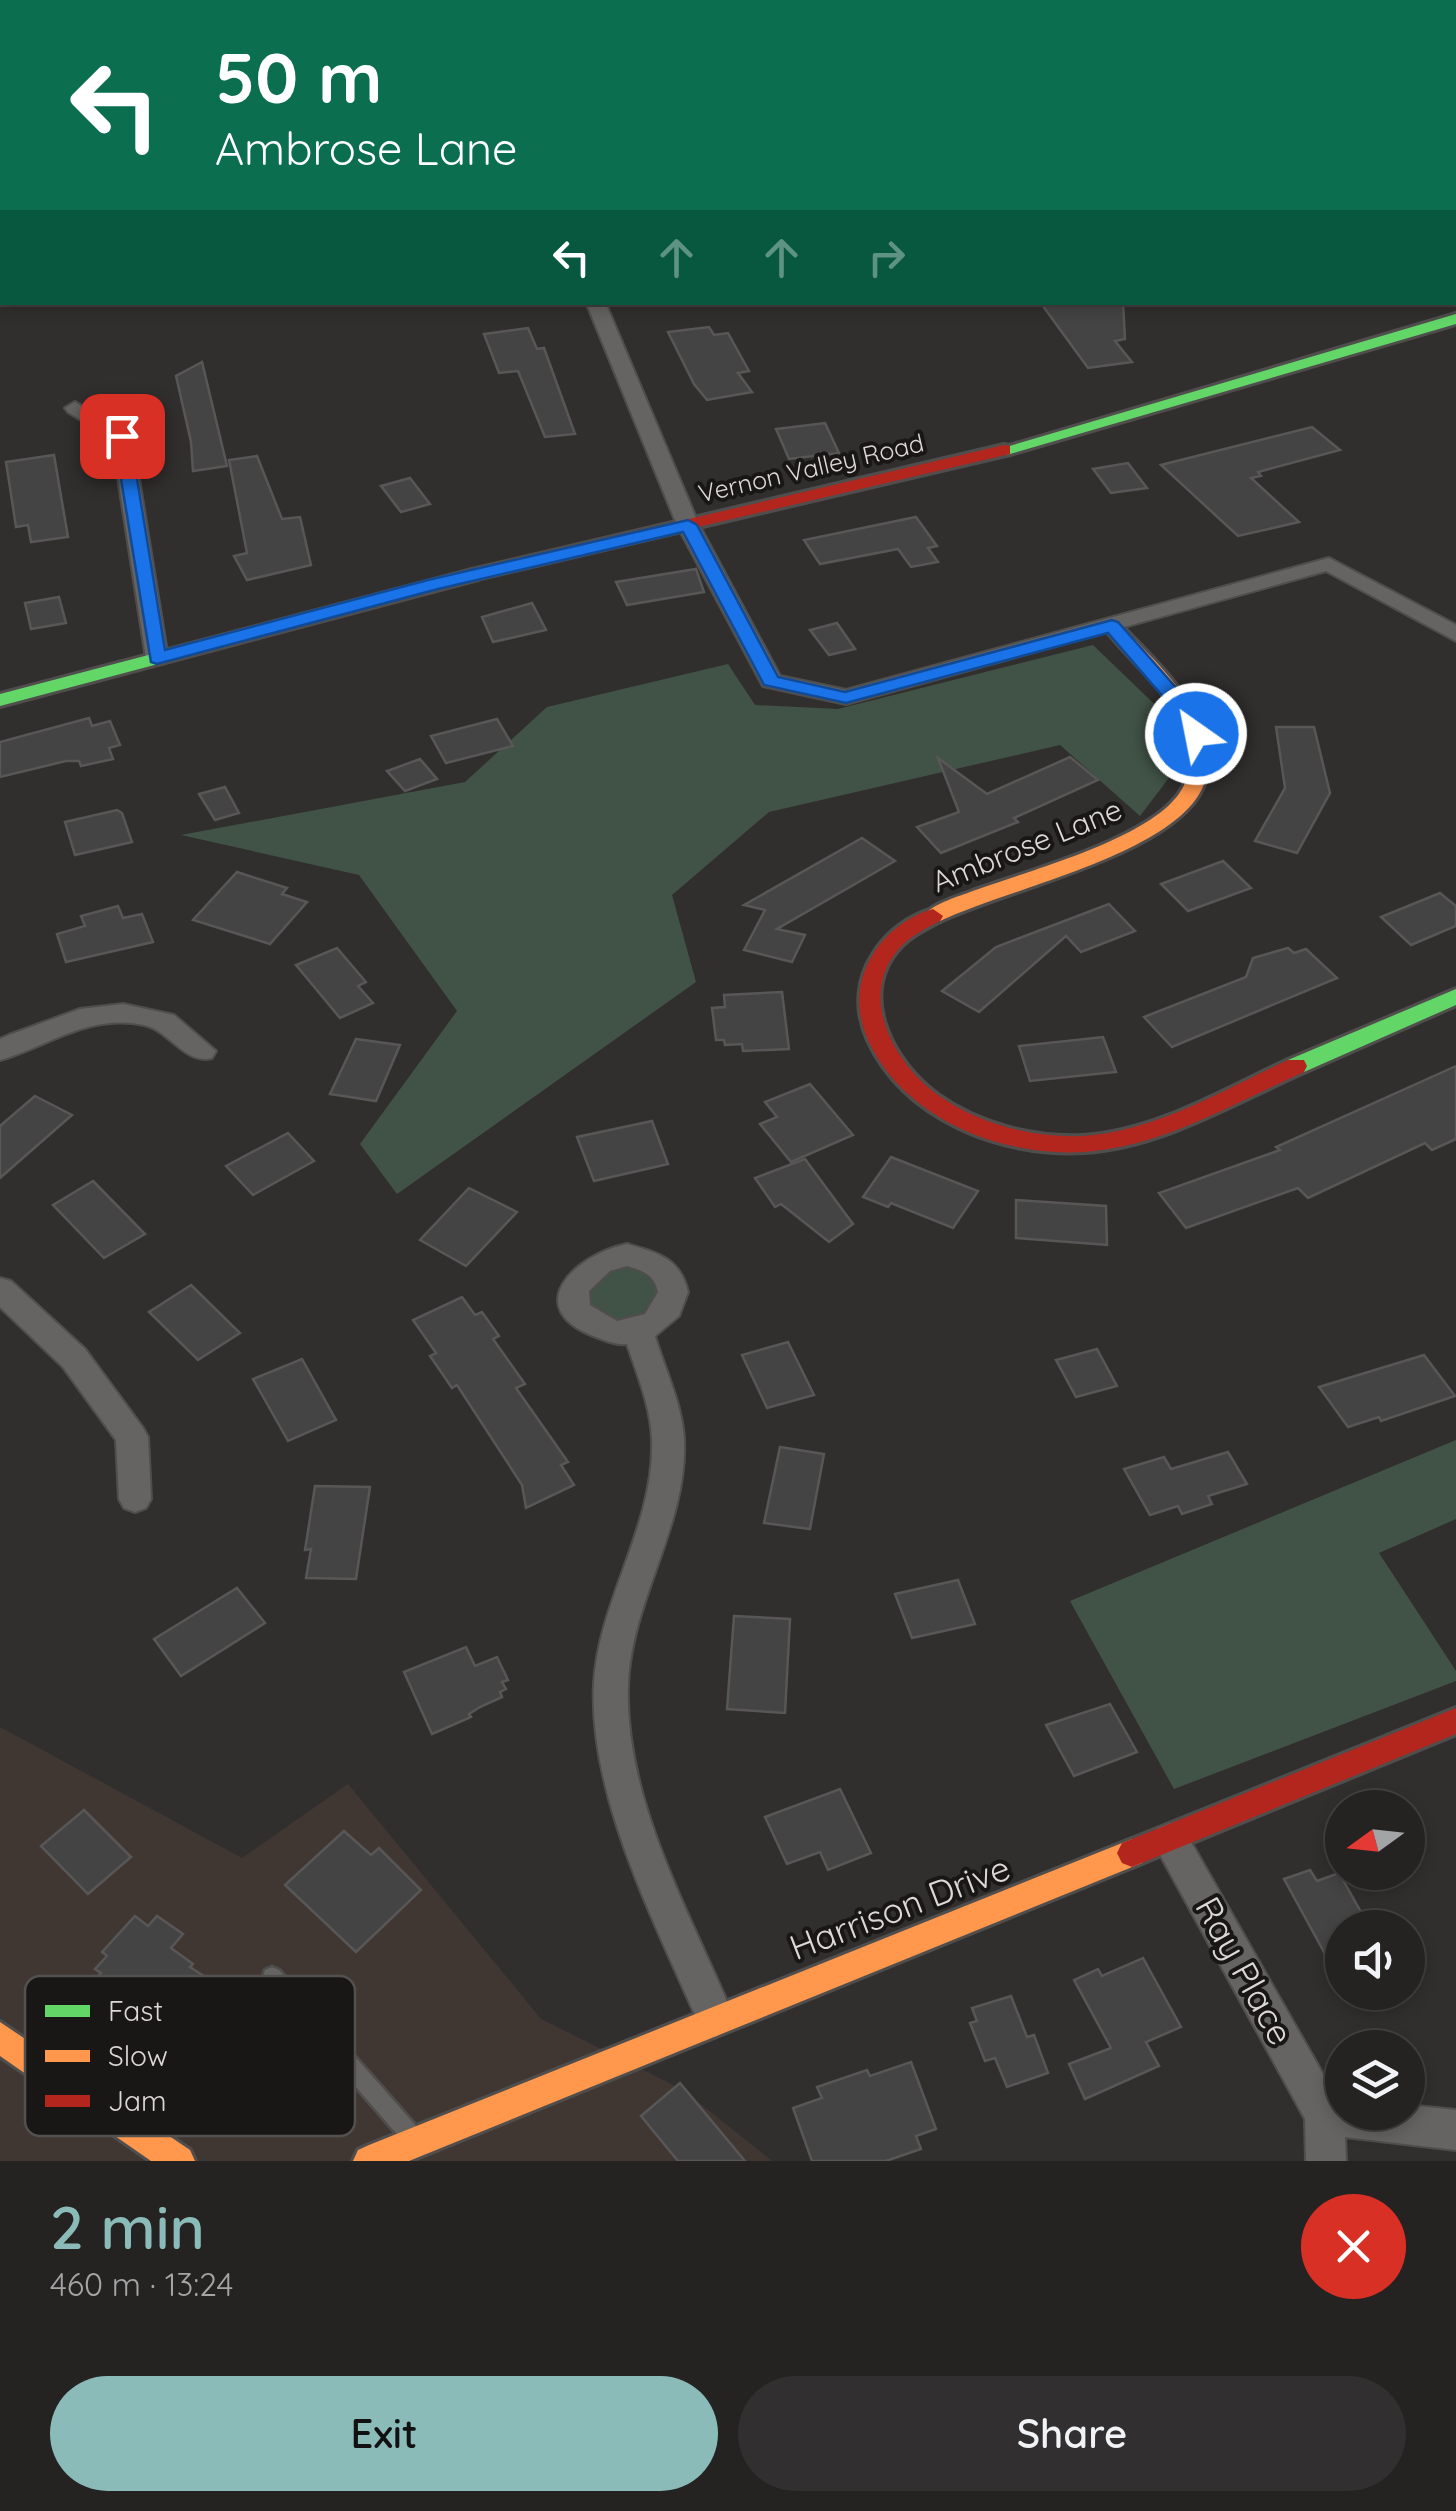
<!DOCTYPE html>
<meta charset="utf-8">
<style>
body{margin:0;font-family:Quicksand,sans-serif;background:#312f2f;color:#f1f3f6;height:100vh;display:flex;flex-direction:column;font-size:38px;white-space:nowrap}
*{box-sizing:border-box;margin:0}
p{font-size:32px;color:#a3a4a5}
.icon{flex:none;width:55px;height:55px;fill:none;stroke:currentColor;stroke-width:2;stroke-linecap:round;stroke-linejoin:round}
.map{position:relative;height:2161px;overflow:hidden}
.sheet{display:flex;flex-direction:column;background:#252322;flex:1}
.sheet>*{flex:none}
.hud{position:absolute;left:0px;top:0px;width:1458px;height:305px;box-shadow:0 5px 15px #0003,0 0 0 2px #424040;background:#0b6e4f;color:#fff;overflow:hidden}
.needle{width:65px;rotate:255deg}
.buttons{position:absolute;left:1325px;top:1790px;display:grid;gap:20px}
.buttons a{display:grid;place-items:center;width:100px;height:100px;border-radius:50%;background:#252322;box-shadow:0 5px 15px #0003,0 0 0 2px #424040;font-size:50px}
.pin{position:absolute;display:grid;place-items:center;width:85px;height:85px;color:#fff;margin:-42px;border-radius:20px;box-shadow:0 5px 15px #0006}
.me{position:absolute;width:110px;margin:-55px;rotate:327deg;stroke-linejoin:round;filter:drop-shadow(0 0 8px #0008)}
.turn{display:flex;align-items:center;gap:35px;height:210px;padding:0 50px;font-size:45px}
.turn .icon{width:130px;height:130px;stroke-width:2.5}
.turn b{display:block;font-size:70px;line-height:85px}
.lanes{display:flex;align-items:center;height:95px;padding:0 50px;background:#0003;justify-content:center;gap:50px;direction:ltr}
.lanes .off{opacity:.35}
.round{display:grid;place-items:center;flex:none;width:105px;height:105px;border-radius:52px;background:#312f2f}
.overview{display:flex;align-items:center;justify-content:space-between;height:170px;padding:0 50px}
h1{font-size:60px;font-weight:600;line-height:75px;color:#8bbbb9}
.cta{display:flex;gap:20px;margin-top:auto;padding:20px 50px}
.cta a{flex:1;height:115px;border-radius:60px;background:#8bbbb9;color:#111;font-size:40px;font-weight:600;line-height:115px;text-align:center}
.cta a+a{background:#312f2f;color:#f1f3f6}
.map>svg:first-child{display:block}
.built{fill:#403733}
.green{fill:#415346}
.building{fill:#454444;stroke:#585656;stroke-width:2.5}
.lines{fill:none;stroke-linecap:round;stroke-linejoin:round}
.lane-casing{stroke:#4f4e4d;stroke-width:5}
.street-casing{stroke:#4f4e4d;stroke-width:4}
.fast-casing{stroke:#4f4e4d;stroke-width:6}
.slow-casing{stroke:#4f4e4d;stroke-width:6}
.jam-casing{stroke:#4f4e4d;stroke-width:6}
.lane{fill:#656463;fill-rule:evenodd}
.street{fill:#656463;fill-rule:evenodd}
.fast{fill:#63d668;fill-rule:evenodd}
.slow{fill:#ff974d;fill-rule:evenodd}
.jam{fill:#b3261e;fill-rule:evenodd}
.route{fill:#1a73e8;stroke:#114b97;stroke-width:2.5}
.labels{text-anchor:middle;stroke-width:8;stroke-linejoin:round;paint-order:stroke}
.far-street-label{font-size:25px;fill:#dbd8d7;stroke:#191716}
.street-label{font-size:30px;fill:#dbd8d7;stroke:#191716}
.near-street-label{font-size:35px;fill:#dbd8d7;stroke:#191716}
.key{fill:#191716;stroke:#535150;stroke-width:2.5}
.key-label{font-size:28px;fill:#dbd8d7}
</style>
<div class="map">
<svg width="1456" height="2161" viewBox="0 0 1456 2161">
<rect width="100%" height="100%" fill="#312f2e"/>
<path class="built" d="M 0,1727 L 242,1858 L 348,1784 L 541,2019 L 683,2090 L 772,2161 L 0,2161 Z"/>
<g class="green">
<path d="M 1093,645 L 1175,724 L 1175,770 L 1140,816 L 1060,745 L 769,812 L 672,895 L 696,982 L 397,1194 L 360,1144 L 457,1011 L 359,875 L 181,835 L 465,782 L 547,707 L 728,664 L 755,705 L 838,709 Z"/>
<path d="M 635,1263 L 663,1284 L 655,1313 L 620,1325 L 588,1310 L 587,1279 L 595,1271 Z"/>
<path d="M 1456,1440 L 1456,1519 L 1379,1553 L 1456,1671 L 1456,1681 L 1174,1789 L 1070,1601 Z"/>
</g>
<g class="building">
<path d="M 1040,302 L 1123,302 L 1125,339 L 1115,341 L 1132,362 L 1088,368 Z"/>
<path d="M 709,327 L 714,335 L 728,333 L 749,371 L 738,373 L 752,392 L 707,400 L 694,384 L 668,332 Z"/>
<path d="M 528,328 L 537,349 L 544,348 L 575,434 L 545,437 L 518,371 L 499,373 L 484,334 Z"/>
<path d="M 202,362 L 227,466 L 193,471 L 191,442 L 176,376 Z"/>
<path d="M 825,423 L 839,453 L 789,459 L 776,429 Z"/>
<path d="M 1312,427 L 1340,450 L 1258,472 L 1261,476 L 1251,478 L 1299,522 L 1238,536 L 1161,465 Z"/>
<path d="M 54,455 L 68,537 L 31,542 L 28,525 L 16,527 L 6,462 Z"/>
<path d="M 257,456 L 282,519 L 300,517 L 311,565 L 247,580 L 234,556 L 247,553 L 229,460 Z"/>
<path d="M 1128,463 L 1147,488 L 1111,493 L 1093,469 Z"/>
<path d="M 410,478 L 430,504 L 401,512 L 381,486 Z"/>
<path d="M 916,517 L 937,546 L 928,548 L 938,562 L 911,567 L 898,549 L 820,564 L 804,540 Z"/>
<path d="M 696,569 L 704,592 L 627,605 L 616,582 Z"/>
<path d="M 59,597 L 66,623 L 31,629 L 25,603 Z"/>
<path d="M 532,603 L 546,630 L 493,642 L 482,617 Z"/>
<path d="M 837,623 L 855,649 L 829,655 L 810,630 Z"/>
<path d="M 89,718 L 92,726 L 110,721 L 120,745 L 109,748 L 113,759 L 81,766 L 79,761 L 66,761 L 0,777 L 0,742 Z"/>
<path d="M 497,719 L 513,746 L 446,763 L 431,736 Z"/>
<path d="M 1276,727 L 1314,727 L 1330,793 L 1297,853 L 1255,841 L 1285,788 Z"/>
<path d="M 1070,757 L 1098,780 L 1014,818 L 1018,822 L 941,853 L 917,827 L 959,812 L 938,758 L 987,794 Z"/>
<path d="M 420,759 L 437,779 L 405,791 L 387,771 Z"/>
<path d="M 225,787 L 239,813 L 215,820 L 199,794 Z"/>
<path d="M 117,810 L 122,813 L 132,842 L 75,855 L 65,822 Z"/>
<path d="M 862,838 L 895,861 L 777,929 L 805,935 L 792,962 L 744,950 L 765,910 L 744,905 Z"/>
<path d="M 1223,861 L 1251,888 L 1188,911 L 1161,884 Z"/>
<path d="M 237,872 L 287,888 L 282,894 L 307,902 L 270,944 L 193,920 Z"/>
<path d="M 1440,893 L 1456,906 L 1456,926 L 1411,945 L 1381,917 Z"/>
<path d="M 1109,904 L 1135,931 L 1081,952 L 1066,936 L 979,1012 L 942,991 L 996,947 Z"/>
<path d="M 118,906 L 123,918 L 142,914 L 153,942 L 66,962 L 57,934 L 85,926 L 81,916 Z"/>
<path d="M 337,948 L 366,982 L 358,986 L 373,1003 L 340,1018 L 296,965 Z"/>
<path d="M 1288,948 L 1294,953 L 1306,949 L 1337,978 L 1172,1047 L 1144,1017 L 1246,977 L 1253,958 Z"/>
<path d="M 782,992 L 789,1049 L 743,1051 L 742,1044 L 725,1045 L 724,1040 L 716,1040 L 712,1008 L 725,1007 L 724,995 Z"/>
<path d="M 1103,1037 L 1116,1072 L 1030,1081 L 1019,1046 Z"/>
<path d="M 356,1039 L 400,1045 L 376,1101 L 330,1094 Z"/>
<path d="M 1456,1066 L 1456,1139 L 1432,1150 L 1425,1143 L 1308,1198 L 1298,1188 L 1186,1228 L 1159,1193 L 1280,1150 L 1276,1147 Z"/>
<path d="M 810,1084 L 853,1135 L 791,1162 L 760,1124 L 777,1117 L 765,1102 Z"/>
<path d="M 35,1096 L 72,1115 L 0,1178 L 0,1126 Z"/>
<path d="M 652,1121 L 668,1164 L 594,1181 L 577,1137 Z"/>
<path d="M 288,1133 L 314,1161 L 253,1195 L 226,1166 Z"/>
<path d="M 891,1157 L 978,1191 L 953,1228 L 891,1203 L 888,1207 L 863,1197 Z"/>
<path d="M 805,1159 L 853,1224 L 829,1242 L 781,1204 L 775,1207 L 755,1178 Z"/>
<path d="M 93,1181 L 145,1234 L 104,1258 L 53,1205 Z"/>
<path d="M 469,1188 L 517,1212 L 466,1266 L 420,1240 Z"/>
<path d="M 1016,1200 L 1106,1206 L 1107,1245 L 1016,1238 Z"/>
<path d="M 191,1285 L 240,1333 L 198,1360 L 149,1312 Z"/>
<path d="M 462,1297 L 475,1315 L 482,1312 L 499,1336 L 493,1339 L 525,1384 L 516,1388 L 568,1462 L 561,1465 L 574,1485 L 526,1508 L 522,1485 L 457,1385 L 452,1388 L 430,1356 L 436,1353 L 413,1320 Z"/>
<path d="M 788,1342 L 814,1395 L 767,1408 L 742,1355 Z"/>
<path d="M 1097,1349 L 1117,1386 L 1076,1397 L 1056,1360 Z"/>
<path d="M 1424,1355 L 1455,1396 L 1381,1421 L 1379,1417 L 1348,1427 L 1319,1387 Z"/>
<path d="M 302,1359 L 336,1420 L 288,1441 L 253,1379 Z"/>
<path d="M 780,1447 L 824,1454 L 810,1529 L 764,1523 Z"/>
<path d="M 1228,1452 L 1247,1484 L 1208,1496 L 1212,1504 L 1182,1514 L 1178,1506 L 1150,1515 L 1124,1469 L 1164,1457 L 1171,1469 Z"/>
<path d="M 315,1486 L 370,1487 L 356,1579 L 306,1578 L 311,1549 L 305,1550 Z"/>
<path d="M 958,1580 L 975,1624 L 912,1638 L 895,1594 Z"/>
<path d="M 237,1588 L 265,1623 L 181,1676 L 154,1639 Z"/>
<path d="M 734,1616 L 790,1619 L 785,1713 L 727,1709 Z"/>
<path d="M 466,1647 L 475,1666 L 497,1657 L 508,1680 L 502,1682 L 506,1689 L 500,1692 L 502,1697 L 480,1707 L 469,1714 L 471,1717 L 432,1734 L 404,1672 Z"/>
<path d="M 1110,1704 L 1137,1752 L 1074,1776 L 1046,1725 Z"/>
<path d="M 840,1789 L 871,1853 L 828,1870 L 820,1852 L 787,1864 L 765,1817 Z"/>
<path d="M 84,1810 L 131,1857 L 88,1894 L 41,1846 Z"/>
<path d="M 344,1831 L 371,1855 L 379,1848 L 421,1890 L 356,1952 L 285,1885 Z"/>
<path d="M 1310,1870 L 1317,1881 L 1339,1873 L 1370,1928 L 1342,1928 L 1342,1985 L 1284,1879 Z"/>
<path d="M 135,1916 L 148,1926 L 157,1916 L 183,1934 L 171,1948 L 193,1964 L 190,1967 L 254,2009 L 201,2085 L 148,2049 L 161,2031 L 94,1980 L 101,1973 L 95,1969 L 107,1956 L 102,1952 Z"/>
<path d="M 1143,1958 L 1181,2027 L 1146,2042 L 1159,2066 L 1085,2099 L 1069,2064 L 1111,2048 L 1074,1980 L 1098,1969 L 1102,1976 Z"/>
<path d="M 1011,1996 L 1027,2037 L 1034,2035 L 1048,2073 L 1007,2087 L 995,2058 L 985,2061 L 970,2023 L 977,2021 L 972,2008 Z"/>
<path d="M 911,2062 L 936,2129 L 916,2136 L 921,2149 L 886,2161 L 812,2161 L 793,2108 L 822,2098 L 817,2087 L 867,2070 L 870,2076 Z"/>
<path d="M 680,2083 L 745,2161 L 678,2161 L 641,2116 Z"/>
</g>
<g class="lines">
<g class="lane-casing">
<path id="lane" d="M 272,1967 L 279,1970 L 416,2126 L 419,2133 L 416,2140 L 409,2143 L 402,2140 L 265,1982 L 263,1976 L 265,1970 Z"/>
</g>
<g class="street-casing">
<g id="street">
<path d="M 442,0 L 458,0 L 460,2 L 444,2 Z"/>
<path d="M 852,0 L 868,0 L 870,2 L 854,2 Z"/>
<rect x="0" y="25" width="2" height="10"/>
<path d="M 586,302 L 605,302 L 699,525 L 780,676 L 846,690 L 1329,558 L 1456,625 L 1456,641 L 1326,571 L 846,704 L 763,686 L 677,525 Z"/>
<path d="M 75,402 L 132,436 L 168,658 L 165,663 L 157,665 L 146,658 L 112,439 L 68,412 L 65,408 Z"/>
<path d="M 123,1004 L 174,1015 L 216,1051 L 212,1058 C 185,1065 169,1030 144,1025 C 89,1013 49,1046 0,1060 L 0,1039 L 9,1035 L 80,1009 Z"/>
<path d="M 627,1244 C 658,1253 680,1258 688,1292 L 679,1316 L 655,1336 C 665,1370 682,1404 684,1439 C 688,1525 631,1600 628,1685 C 624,1801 691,1914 734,2018 L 728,2031 L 715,2037 L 702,2031 C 658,1928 588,1798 594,1683 C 599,1599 655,1525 652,1440 C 651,1407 637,1374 627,1344 C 615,1345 607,1341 596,1337 C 520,1309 573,1255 627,1244 ZM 627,1266 C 643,1271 654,1274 658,1292 L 645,1314 L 617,1321 L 590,1305 L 589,1291 L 610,1271 Z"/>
<path d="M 0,1278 L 11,1281 L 85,1349 L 143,1428 L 148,1437 L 151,1499 L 146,1508 L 135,1512 L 124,1508 L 119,1499 L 116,1440 L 63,1367 L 0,1307 Z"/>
<path d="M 1170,1823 L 1183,1828 L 1336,2097 L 1342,2097 L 1342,2112 L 1408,2112 L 1408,2105 L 1456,2110 L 1456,2150 L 1345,2137 L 1346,2161 L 1306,2161 L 1305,2119 L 1152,1840 L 1157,1828 Z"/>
</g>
</g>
<g class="fast-casing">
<g id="fast">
<path d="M 1456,314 L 1456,324 L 1010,454 L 1004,455 L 996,450 Z"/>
<path d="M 472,570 L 481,575 L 478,579 L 0,706 L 0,694 Z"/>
<path d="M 1456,989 L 1456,1005 L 1304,1072 L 1288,1072 L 1285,1066 L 1288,1060 Z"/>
</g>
</g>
<g class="slow-casing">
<g id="slow">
<path d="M 1112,621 L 1118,622 C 1149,655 1186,688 1203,730 C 1211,751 1211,776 1198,796 C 1159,857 1008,889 940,921 L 926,921 L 923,916 C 933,904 954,898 970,892 C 1023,872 1154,839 1182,789 C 1194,769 1190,742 1180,722 C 1162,684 1128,659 1103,626 Z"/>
<path d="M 1132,1839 L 1142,1843 L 1147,1853 L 1142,1863 L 409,2161 L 353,2161 L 358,2150 L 369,2145 Z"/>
<path d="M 0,2022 L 190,2150 L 195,2161 L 151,2161 L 0,2056 Z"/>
</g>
</g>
<g class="jam-casing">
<g id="jam">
<path d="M 1004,445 L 1010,446 L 1010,454 L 472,580 L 463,575 L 472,570 Z"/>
<path d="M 933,909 L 943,916 L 940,921 C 925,929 908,937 897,951 C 858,999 895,1064 938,1095 C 978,1124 1033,1138 1082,1136 C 1155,1132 1223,1090 1288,1060 L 1304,1060 L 1307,1066 L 1304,1072 C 1234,1103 1162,1147 1084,1152 C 1001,1157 904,1119 868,1040 C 855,1011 856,980 874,953 C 887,932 909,916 933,909 Z"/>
<path d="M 1456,1708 L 1456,1734 L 1132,1867 L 1122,1863 L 1117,1853 L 1122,1843 Z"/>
</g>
</g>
<use href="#lane" class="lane"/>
<use href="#street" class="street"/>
<use href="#fast" class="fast"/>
<use href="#slow" class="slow"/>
<use href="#jam" class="jam"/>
</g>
<path class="route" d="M 122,431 L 130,436 L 165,650 L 428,580 L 688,520 L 697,525 L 778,677 L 845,692 L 1112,620 L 1118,622 L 1187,700 L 1206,734 L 1203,738 L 1189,738 L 1171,706 L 1108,633 L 846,703 L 764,685 L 683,532 L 438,589 L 157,664 L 151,662 L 114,436 Z"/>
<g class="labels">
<g class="far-street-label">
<text transform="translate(811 468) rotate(-13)" y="9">Vernon Valley Road</text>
</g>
<g class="street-label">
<text transform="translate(1027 846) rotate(-22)" y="10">Ambrose Lane</text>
</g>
<g class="near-street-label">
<text transform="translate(900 1908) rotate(-21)" y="12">Harrison Drive</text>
<text transform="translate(1244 1971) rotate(61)" y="12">Ray Place</text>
</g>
</g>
<rect x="25" y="1976" width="330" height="160" rx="15" class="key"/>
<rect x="45" y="2005" width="45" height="12" fill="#63d668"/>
<rect x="45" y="2050" width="45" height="12" fill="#ff974d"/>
<rect x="45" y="2095" width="45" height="12" fill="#b3261e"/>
<g class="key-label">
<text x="108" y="2021">Fast</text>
<text x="108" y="2066">Slow</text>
<text x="108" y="2111">Jam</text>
</g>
</svg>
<div class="buttons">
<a><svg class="needle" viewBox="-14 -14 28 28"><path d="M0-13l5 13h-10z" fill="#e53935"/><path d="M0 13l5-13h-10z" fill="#a3a4a5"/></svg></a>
<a><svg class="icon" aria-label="sound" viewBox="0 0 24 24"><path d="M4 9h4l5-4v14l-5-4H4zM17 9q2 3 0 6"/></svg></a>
<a><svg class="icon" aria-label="layers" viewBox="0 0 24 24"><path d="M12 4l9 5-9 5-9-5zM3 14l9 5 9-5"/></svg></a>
</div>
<div class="pin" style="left:122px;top:436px;background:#d93025"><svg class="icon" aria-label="arrive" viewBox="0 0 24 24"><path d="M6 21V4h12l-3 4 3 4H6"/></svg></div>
<svg class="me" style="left:1196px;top:734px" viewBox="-20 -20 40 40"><circle r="17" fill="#1a73e8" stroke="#fff" stroke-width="3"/><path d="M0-11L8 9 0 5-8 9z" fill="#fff"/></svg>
<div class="hud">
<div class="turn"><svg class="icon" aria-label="left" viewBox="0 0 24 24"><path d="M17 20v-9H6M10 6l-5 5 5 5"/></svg><div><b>50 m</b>Ambrose Lane</div></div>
<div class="lanes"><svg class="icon" aria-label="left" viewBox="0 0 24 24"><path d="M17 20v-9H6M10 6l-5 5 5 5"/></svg><svg class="icon off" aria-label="ahead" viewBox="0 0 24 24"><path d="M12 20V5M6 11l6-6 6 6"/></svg><svg class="icon off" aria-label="ahead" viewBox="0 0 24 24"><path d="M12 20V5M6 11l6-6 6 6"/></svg><svg class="icon off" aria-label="right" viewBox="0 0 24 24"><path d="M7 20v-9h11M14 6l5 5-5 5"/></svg></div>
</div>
</div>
<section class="sheet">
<div class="overview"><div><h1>2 min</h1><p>460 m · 13:24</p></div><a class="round" style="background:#d93025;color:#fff"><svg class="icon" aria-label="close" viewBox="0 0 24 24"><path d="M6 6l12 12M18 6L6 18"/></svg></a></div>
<div class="cta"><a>Exit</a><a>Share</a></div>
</section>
